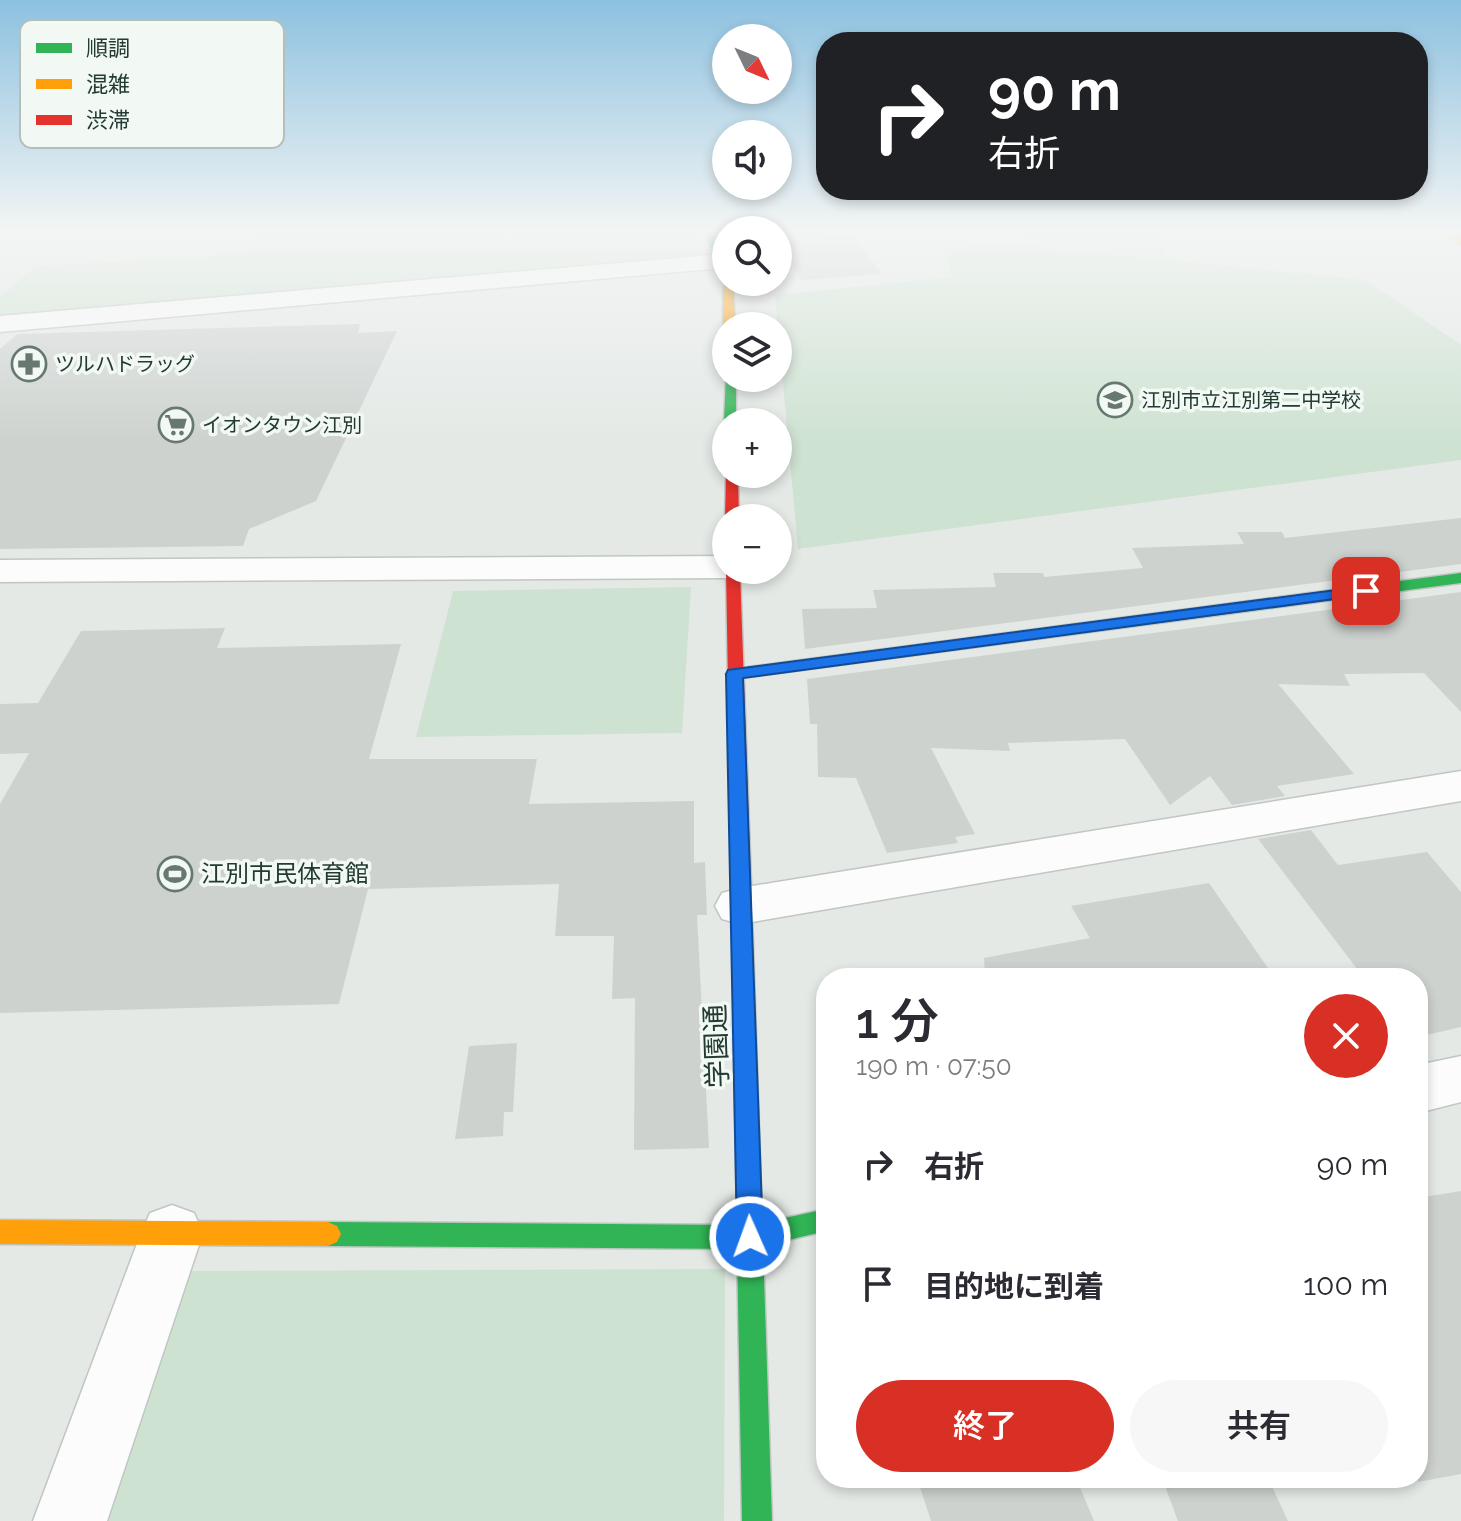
<!DOCTYPE html>
<html lang="ja">
<meta charset="utf-8">
<style>
body{margin:0;font-family:Raleway,"Noto Sans JP",sans-serif;background:#f7f7f7;color:#2b2b33;height:100vh;display:flex;flex-direction:column;font-size:30px;white-space:nowrap}
*{box-sizing:border-box;margin:0}
p{font-size:26px;color:#7c7c81}
.icon{flex:none;width:44px;height:44px;fill:none;stroke:currentColor;stroke-width:2;stroke-linecap:round;stroke-linejoin:round}
.map{position:relative;flex:1;overflow:hidden}
.panel{position:absolute;left:816px;top:968px;width:612px;height:520px;display:flex;flex-direction:column;background:#fff;border-radius:32px;box-shadow:0 4px 12px #0003}
.panel>*{flex:none}
.hud{position:absolute;left:816px;top:32px;width:612px;height:168px;border-radius:32px;box-shadow:0 4px 12px #0003;background:#202124;color:#fff;overflow:hidden}
.needle{width:52px;rotate:133deg}
.buttons{position:absolute;left:712px;top:24px;display:grid;gap:16px}
.buttons a{display:grid;place-items:center;width:80px;height:80px;border-radius:50%;background:#fff;box-shadow:0 4px 12px #0003;font-size:40px}
.pin{position:absolute;display:grid;place-items:center;width:68px;height:68px;color:#fff;margin:-34px;border-radius:16px;box-shadow:0 4px 12px #0006}
.me{position:absolute;width:88px;margin:-44px;rotate:358deg;stroke-linejoin:round;filter:drop-shadow(0 0 6px #0008)}
.turn{display:flex;align-items:center;gap:28px;height:168px;padding:0 40px;font-size:36px}
.turn .icon{width:104px;height:104px;stroke-width:2.5}
.turn b{display:block;font-size:56px;line-height:68px}
.round{display:grid;place-items:center;flex:none;width:84px;height:84px;border-radius:42px;background:#f7f7f7}
.summary{display:flex;align-items:center;justify-content:space-between;height:136px;padding:0 40px}
h1{font-size:48px;font-weight:600;line-height:60px}
.button{display:flex;gap:16px;margin-top:auto;padding:16px 40px}
.button a{flex:1;height:92px;border-radius:48px;background:#d93025;color:#fff;font-size:32px;font-weight:600;line-height:92px;text-align:center}
.button a+a{background:#f7f7f7;color:#2b2b33}
ul{padding:0;list-style:none}
li{display:flex;align-items:center;gap:24px;height:120px;padding:0 40px}
li div{flex:1}
li b{display:block;font-size:30px}
li em{font-style:normal}
.map>svg:first-child{display:block}
.green{fill:#cee2d1}
.building{fill:#cdd2cf}
.lines{fill:none;stroke-linecap:round;stroke-linejoin:round}
.street-casing{stroke:#c1c6c3;stroke-width:3}
.fast-casing{stroke:#c0c7c3;stroke-width:3}
.slow-casing{stroke:#c0c7c3;stroke-width:3}
.jam-casing{stroke:#c0c7c3;stroke-width:3}
.street{fill:#fbfcfb;fill-rule:evenodd}
.fast{fill:#30b455;fill-rule:evenodd}
.slow{fill:#ff9f0a;fill-rule:evenodd}
.jam{fill:#e5322d;fill-rule:evenodd}
.route{fill:#1a73e8;stroke:#114b97;stroke-width:2}
.labels{text-anchor:middle;stroke-width:7;stroke-linejoin:round;paint-order:stroke}
.far-poi-label{font-size:20px;fill:#233b32;stroke:#f2f8f4;text-anchor:start}
.poi-label{font-size:24px;fill:#233b32;stroke:#f2f8f4;text-anchor:start}
.near-street-label{font-size:28px;fill:#233b32;stroke:#f2f8f4}
.key{fill:#f2f8f4;stroke:#b4bfba;stroke-width:2}
.key-label{font-size:22px;fill:#233b32}
</style>
<div class="map">
<svg width="1461" height="1521" viewBox="0 0 1461 1521">
<rect width="100%" height="100%" fill="#e4e9e6"/>
<g class="green">
<path d="M 275,230 L 696,230 L 705,261 L 0,317 L 0,297 L 36,266 L 207,257 L 245,250 L 257,232 Z"/>
<path d="M 1020,230 L 1148,230 L 1168,232 L 1164,254 L 1016,239 Z"/>
<path d="M 1006,243 L 1365,280 L 1461,345 L 1461,460 L 798,549 L 775,295 L 953,277 L 944,249 Z"/>
<path d="M 691,587 L 682,733 L 416,737 L 453,591 Z"/>
<path d="M 725,1269 L 724,1521 L 99,1521 L 183,1271 Z"/>
</g>
<g class="building">
<path d="M 767,230 L 820,230 L 826,236 L 852,234 L 882,274 L 802,280 L 778,245 L 778,230 Z"/>
<path d="M 360,324 L 358,333 L 397,331 L 316,501 L 249,529 L 243,546 L 0,549 L 0,349 L 17,334 Z"/>
<path d="M 1461,518 L 1461,564 L 805,649 L 802,609 L 877,608 L 873,590 L 996,587 L 993,573 L 1043,573 L 1044,577 L 1143,568 L 1132,548 L 1244,544 L 1237,532 L 1282,532 L 1285,538 Z"/>
<path d="M 1461,592 L 1461,712 L 1424,673 L 1344,674 L 1350,686 L 1278,684 L 1354,774 L 1277,786 L 1285,796 L 1232,805 L 1210,776 L 1170,805 L 1125,739 L 1008,743 L 1010,751 L 931,748 L 975,834 L 955,837 L 958,843 L 887,853 L 856,778 L 818,777 L 817,724 L 810,724 L 807,679 Z"/>
<path d="M 225,628 L 217,648 L 401,644 L 369,759 L 537,759 L 529,804 L 694,801 L 694,863 L 705,862 L 707,915 L 697,915 L 709,1148 L 634,1150 L 635,998 L 612,999 L 614,936 L 555,936 L 559,884 L 368,889 L 339,1004 L 0,1013 L 0,804 L 29,753 L 0,754 L 0,704 L 38,703 L 81,631 Z"/>
<path d="M 1311,830 L 1338,865 L 1427,852 L 1461,892 L 1461,1027 L 1418,1037 L 1418,978 L 1364,978 L 1258,839 Z"/>
<path d="M 1209,883 L 1275,978 L 985,978 L 984,958 L 1090,938 L 1071,906 Z"/>
<path d="M 517,1043 L 513,1112 L 504,1112 L 503,1136 L 455,1139 L 469,1046 Z"/>
<path d="M 1461,1191 L 1461,1474 L 1418,1482 L 1418,1198 Z"/>
<path d="M 917,1478 L 1076,1478 L 1094,1521 L 931,1521 Z"/>
<path d="M 1162,1478 L 1268,1478 L 1288,1521 L 1178,1521 Z"/>
</g>
<g class="lines">
<g class="street-casing">
<g id="street">
<path d="M 723,254 L 726,254 L 726,268 L 723,268 L 0,332 L 0,316 Z"/>
<path d="M 726,556 L 726,570 L 742,570 L 739,575 L 726,578 L 0,582 L 0,560 Z"/>
<path d="M 1461,771 L 1461,801 L 740,924 L 722,919 L 715,906 L 722,893 L 740,888 Z"/>
<path d="M 1461,1056 L 1461,1102 L 1418,1113 L 1418,1065 Z"/>
<path d="M 172,1205 L 194,1213 L 203,1233 L 107,1521 L 33,1521 L 141,1233 L 150,1213 Z"/>
</g>
</g>
<g class="fast-casing">
<g id="fast">
<path d="M 702,230 L 712,230 L 726,257 L 726,269 L 721,266 Z"/>
<path d="M 726,375 L 726,378 L 736,378 L 736,422 L 726,422 L 726,425 L 724,422 Z"/>
<path d="M 1461,573 L 1461,583 L 734,679 L 726,674 L 734,669 Z"/>
<path d="M 742,905 L 749,907 L 752,912 L 762,1223 L 826,1209 L 826,1231 L 763,1246 L 772,1521 L 742,1521 L 737,1249 L 328,1246 L 319,1242 L 315,1234 L 319,1226 L 328,1222 L 737,1225 L 732,912 L 735,907 Z"/>
</g>
</g>
<g class="slow-casing">
<g id="slow">
<path d="M 0,230 L 7,230 L 0,235 Z"/>
<path d="M 1441,230 L 1452,230 L 1461,237 L 1461,245 Z"/>
<path d="M 726,279 L 726,282 L 733,282 L 735,326 L 726,326 L 726,329 L 723,326 L 723,282 Z"/>
<path d="M 0,1220 L 328,1222 L 337,1226 L 341,1234 L 337,1242 L 328,1246 L 0,1244 Z"/>
</g>
</g>
<g class="jam-casing">
<g id="jam">
<path d="M 726,472 L 726,474 L 738,474 L 739,518 L 725,518 Z"/>
<path d="M 726,570 L 740,570 L 752,912 L 749,917 L 735,917 L 732,912 Z"/>
</g>
</g>
<use href="#street" class="street"/>
<use href="#fast" class="fast"/>
<use href="#slow" class="slow"/>
<use href="#jam" class="jam"/>
</g>
<linearGradient id="sky" x2="0" y2="1"><stop stop-color="#8dc1e0"/><stop offset="0.52" stop-color="#f3f5f4"/><stop offset="1" stop-color="#f3f5f4" stop-opacity="0"/></linearGradient>
<rect width="1461" height="443" fill="url(#sky)"/>
<path class="route" d="M 1366,586 L 1374,591 L 1372,594 L 743,678 L 763,1237 L 759,1245 L 750,1249 L 740,1245 L 737,1237 L 726,674 L 728,670 Z"/>
<defs>
<g id="pharmacy-ring" transform="scale(1.8)"><circle r="9.5" fill="#f2f8f4" stroke="#677871" stroke-width="1.5"/><path d="M-2-6h4v4h4v4h-4v4h-4v-4h-4v-4h4Z" fill="#677871"/></g>
<g id="school-ring" transform="scale(1.8)"><circle r="9.5" fill="#f2f8f4" stroke="#677871" stroke-width="1.5"/><path d="M0-5L7-2L0 1L-7-2ZM-4 1L0 2.5L4 1V4Q0 6-4 4Z" fill="#677871"/></g>
<g id="supermarket-ring" transform="scale(1.8)"><circle r="9.5" fill="#f2f8f4" stroke="#677871" stroke-width="1.5"/><path d="M-6-5.5h2.5l.6 2H6L4.5 2H-2.5L-4.4-4H-6ZM-1.5 3.2a1.3 1.3 0 1 0 .1 0ZM3 3.2a1.3 1.3 0 1 0 .1 0Z" fill="#677871"/></g>
<g id="stadium-ring" transform="scale(1.8)"><circle r="9.5" fill="#f2f8f4" stroke="#677871" stroke-width="1.5"/><path d="M0-5a6.5 5 0 1 0 0 10a6.5 5 0 1 0 0-10ZM-3.5-1.8h7v3.6h-7Z" fill="#677871"/></g>
</defs>
<g fill-rule="evenodd">
<use href="#pharmacy-ring" x="29" y="364"/>
<use href="#school-ring" x="1115" y="400"/>
<use href="#supermarket-ring" x="176" y="425"/>
<use href="#stadium-ring" x="175" y="874"/>
</g>
<g class="labels">
<g class="far-poi-label">
<text x="55" y="371">ツルハドラッグ</text>
<text x="1141" y="407">江別市立江別第二中学校</text>
<text x="202" y="432">イオンタウン江別</text>
</g>
<g class="poi-label">
<text x="201" y="882">江別市民体育館</text>
</g>
<g class="near-street-label">
<text transform="translate(716 1046) rotate(-92)" y="10">学園通</text>
</g>
</g>
<rect x="20" y="20" width="264" height="128" rx="12" class="key"/>
<rect x="36" y="43" width="36" height="10" fill="#30b455"/>
<rect x="36" y="79" width="36" height="10" fill="#ff9f0a"/>
<rect x="36" y="115" width="36" height="10" fill="#e5322d"/>
<g class="key-label">
<text x="86" y="56">順調</text>
<text x="86" y="92">混雑</text>
<text x="86" y="128">渋滞</text>
</g>
</svg>
<div class="buttons">
<a><svg class="needle" viewBox="-14 -14 28 28"><path d="M0-13l5 13h-10z" fill="#e53935"/><path d="M0 13l5-13h-10z" fill="#7c7c81"/></svg></a>
<a><svg class="icon" aria-label="sound" viewBox="0 0 24 24"><path d="M4 9h4l5-4v14l-5-4H4zM17 9q2 3 0 6"/></svg></a>
<a><svg class="icon" aria-label="search" viewBox="0 0 24 24"><circle cx="10" cy="10" r="6"/><path d="M15 15l6 6"/></svg></a>
<a><svg class="icon" aria-label="layers" viewBox="0 0 24 24"><path d="M12 4l9 5-9 5-9-5zM3 14l9 5 9-5"/></svg></a>
<a>+</a>
<a>−</a>
</div>
<div class="pin" style="left:1366px;top:591px;background:#d93025"><svg class="icon" aria-label="arrive" viewBox="0 0 24 24"><path d="M6 21V4h12l-3 4 3 4H6"/></svg></div>
<svg class="me" style="left:750px;top:1237px" viewBox="-20 -20 40 40"><circle r="17" fill="#1a73e8" stroke="#fff" stroke-width="3"/><path d="M0-11L8 9 0 5-8 9z" fill="#fff"/></svg>
<div class="hud">
<div class="turn"><svg class="icon" aria-label="right" viewBox="0 0 24 24"><path d="M7 20v-9h11M14 6l5 5-5 5"/></svg><div><b>90 m</b>右折</div></div>
</div>
<section class="panel">
<div class="summary"><div><h1>1 分</h1><p>190 m · 07:50</p></div><a class="round" style="background:#d93025;color:#fff"><svg class="icon" aria-label="close" viewBox="0 0 24 24"><path d="M6 6l12 12M18 6L6 18"/></svg></a></div>
<ul>
<li><svg class="icon" aria-label="right" viewBox="0 0 24 24"><path d="M7 20v-9h11M14 6l5 5-5 5"/></svg><div><b>右折</b></div><em>90 m</em></li>
<li><svg class="icon" aria-label="arrive" viewBox="0 0 24 24"><path d="M6 21V4h12l-3 4 3 4H6"/></svg><div><b>目的地に到着</b></div><em>100 m</em></li>
</ul>
<div class="button"><a>終了</a><a>共有</a></div>
</section>
</div>
